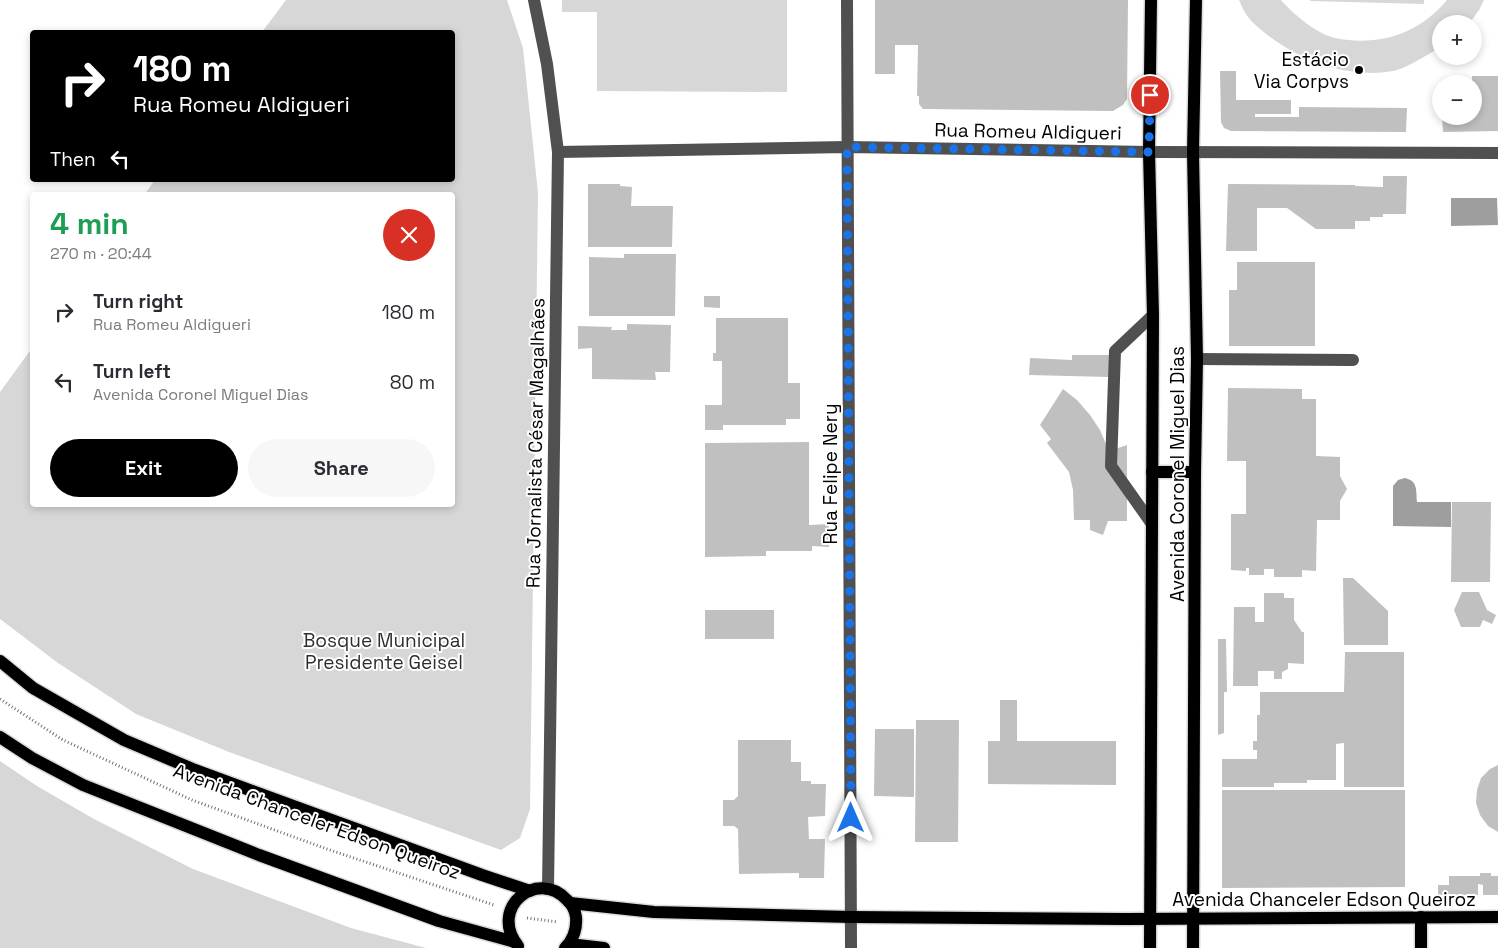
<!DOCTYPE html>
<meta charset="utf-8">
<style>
body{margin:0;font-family:"Space Grotesk",sans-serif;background:#f7f7f7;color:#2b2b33;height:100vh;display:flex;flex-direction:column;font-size:19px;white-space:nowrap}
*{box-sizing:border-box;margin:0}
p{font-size:16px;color:#7c7c81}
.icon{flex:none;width:28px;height:28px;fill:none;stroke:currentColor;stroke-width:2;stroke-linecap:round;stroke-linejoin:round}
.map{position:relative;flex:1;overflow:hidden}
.details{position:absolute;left:30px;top:192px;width:425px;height:315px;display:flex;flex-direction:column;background:#fff;border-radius:5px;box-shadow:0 2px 8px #0003}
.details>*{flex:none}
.banner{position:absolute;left:30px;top:30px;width:425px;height:152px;border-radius:5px;box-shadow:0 2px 8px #0003;background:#000;color:#fff;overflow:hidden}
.fabs{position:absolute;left:1432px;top:15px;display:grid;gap:10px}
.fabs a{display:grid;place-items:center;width:50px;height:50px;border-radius:50%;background:#fff;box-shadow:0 2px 8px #0003;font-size:25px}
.pin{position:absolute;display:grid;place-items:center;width:42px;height:42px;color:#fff;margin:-21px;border:2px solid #fff;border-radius:50%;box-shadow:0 1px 5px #0007}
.me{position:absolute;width:55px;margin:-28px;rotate:0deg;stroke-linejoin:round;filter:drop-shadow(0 0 4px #0008)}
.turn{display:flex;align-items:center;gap:18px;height:105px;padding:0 20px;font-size:22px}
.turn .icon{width:65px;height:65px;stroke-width:2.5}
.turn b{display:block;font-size:35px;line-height:42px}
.then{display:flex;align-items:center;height:48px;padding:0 20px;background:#0003;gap:10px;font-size:19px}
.round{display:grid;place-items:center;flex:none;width:52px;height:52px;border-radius:26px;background:#f7f7f7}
.summary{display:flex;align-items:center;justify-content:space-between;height:85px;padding:0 20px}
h1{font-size:30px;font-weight:800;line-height:38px;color:#1e9e55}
.action{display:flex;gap:10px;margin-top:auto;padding:10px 20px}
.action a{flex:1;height:58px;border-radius:30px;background:#000;color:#fff;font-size:20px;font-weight:800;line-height:58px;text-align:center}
.action a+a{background:#f7f7f7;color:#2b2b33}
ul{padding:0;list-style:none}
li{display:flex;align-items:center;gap:15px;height:70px;padding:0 20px}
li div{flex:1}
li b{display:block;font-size:19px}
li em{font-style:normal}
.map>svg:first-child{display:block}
.green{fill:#d7d7d7}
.water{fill:#9e9e9e}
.building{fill:#c0c0c0}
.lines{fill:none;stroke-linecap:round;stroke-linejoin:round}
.major-casing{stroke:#dbdbdb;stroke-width:15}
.path{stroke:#727272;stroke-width:3;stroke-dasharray:1 2.5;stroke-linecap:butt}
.minor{stroke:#505050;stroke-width:12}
.major{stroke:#000;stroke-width:12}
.route{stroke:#1a73e8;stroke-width:9;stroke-dasharray:0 16.2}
.poi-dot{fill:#000;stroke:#fff;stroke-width:2}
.labels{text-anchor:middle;stroke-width:4;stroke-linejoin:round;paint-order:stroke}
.poi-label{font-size:19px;fill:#000;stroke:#fff;text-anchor:end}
.street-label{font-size:19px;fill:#000;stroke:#fff}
.park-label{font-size:19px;fill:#2e2e2e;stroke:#fff}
</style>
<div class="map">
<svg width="1498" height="948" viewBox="0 0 1498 948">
<rect width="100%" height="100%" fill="#fff"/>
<g class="green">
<path d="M 286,0 L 507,0 L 523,48 L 538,193 L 530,809 L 520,838 L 501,850 L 229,752 L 136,714 L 58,663 L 0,619 L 0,392 L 32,348 L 32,505 L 452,505 L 452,195 L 144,195 L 155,180 L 452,180 L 452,32 L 262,32 Z"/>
<path d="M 562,0 L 787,0 L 787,92 L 597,91 L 597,12 L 562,12 Z"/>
<path d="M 1239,0 L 1281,0 C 1293,14 1317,34 1335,38 C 1378,47 1419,34 1447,0 L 1484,0 L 1479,10 L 1469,24 L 1441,24 L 1441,47 L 1438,49 C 1424,56 1408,68 1393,71 C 1347,79 1300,61 1265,33 C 1258,27 1250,21 1246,14 C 1243,10 1241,4 1239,0 Z"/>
<path d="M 1310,0 L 1424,0 L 1424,4 L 1310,1 Z"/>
<path d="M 0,761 L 37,786 L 94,819 L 193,869 L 351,928 L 426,948 L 0,948 Z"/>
</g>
<g class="water">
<path d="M 1451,198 L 1497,198 L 1498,225 L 1451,226 Z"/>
<path d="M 1405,478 C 1418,481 1416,490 1417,502 L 1451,502 L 1451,527 L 1393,526 L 1393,486 L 1398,480 Z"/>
</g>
<g class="building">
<path d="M 875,0 L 1128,0 L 1127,99 L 1123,105 L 1113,111 L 923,109 L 919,104 L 919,96 L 917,96 L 918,45 L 895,45 L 895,74 L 875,74 Z"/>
<path d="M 1220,71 L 1236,71 L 1236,100 L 1291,100 L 1291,114 L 1255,114 L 1255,117 L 1299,117 L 1299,107 L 1407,108 L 1406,132 L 1231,131 L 1224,128 L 1221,122 Z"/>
<path d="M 1472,76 L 1498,76 L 1498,131 L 1443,132 L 1442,116 L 1474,116 L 1474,84 L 1472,84 Z"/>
<path d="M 1383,176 L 1407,176 L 1406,214 L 1383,214 L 1383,217 L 1370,217 L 1370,221 L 1355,221 L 1355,229 L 1316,229 L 1287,208 L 1257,208 L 1257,251 L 1226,251 L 1228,184 L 1355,185 L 1355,186 L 1383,187 Z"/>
<path d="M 588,184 L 620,184 L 620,186 L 632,187 L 631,206 L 673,206 L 672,247 L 588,247 Z"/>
<path d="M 624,254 L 676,254 L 675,316 L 589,316 L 589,257 L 624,258 Z"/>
<path d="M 1237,262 L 1315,262 L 1315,346 L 1229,346 L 1229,290 L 1237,290 Z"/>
<path d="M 704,296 L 720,296 L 720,308 L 704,307 Z"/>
<path d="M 716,318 L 788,318 L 788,383 L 800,383 L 800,419 L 786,419 L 786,425 L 723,425 L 723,430 L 705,430 L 705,405 L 722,405 L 722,361 L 713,361 L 713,353 L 716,353 Z"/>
<path d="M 627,324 L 671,325 L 670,372 L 655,372 L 656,380 L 592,379 L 592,348 L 578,349 L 578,326 L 612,327 L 611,330 L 627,330 Z"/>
<path d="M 1072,355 L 1109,355 L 1109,377 L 1029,375 L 1030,358 L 1072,360 Z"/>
<path d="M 1228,388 L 1302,389 L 1302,399 L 1316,399 L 1316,456 L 1340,457 L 1340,476 L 1347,489 L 1340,501 L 1340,520 L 1317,520 L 1316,571 L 1302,570 L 1302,577 L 1274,577 L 1274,569 L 1264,569 L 1264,575 L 1249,575 L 1249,568 L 1246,568 L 1246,571 L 1231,570 L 1231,514 L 1246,514 L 1246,461 L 1227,461 Z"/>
<path d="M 1063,389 L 1077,400 L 1090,415 L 1100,430 L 1109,451 L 1127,445 L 1127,521 L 1108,521 L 1103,535 L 1090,530 L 1090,520 L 1074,520 L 1073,490 L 1069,472 L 1047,443 L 1051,439 L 1040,425 Z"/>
<path d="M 809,442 L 809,525 L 829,524 L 829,547 L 812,546 L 812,551 L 766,551 L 766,556 L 705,557 L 705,443 Z"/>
<path d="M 1452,502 L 1491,502 L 1490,582 L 1451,582 Z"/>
<path d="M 1343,578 L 1353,578 L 1388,611 L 1388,645 L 1344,645 Z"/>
<path d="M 1462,592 L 1479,592 L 1487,610 L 1496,615 L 1492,624 L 1483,620 L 1480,627 L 1461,627 L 1454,610 Z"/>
<path d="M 1264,593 L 1284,593 L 1284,598 L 1294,598 L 1294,620 L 1302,632 L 1304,632 L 1304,664 L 1288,663 L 1288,669 L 1282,672 L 1282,679 L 1274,679 L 1274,671 L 1258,671 L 1258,686 L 1233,686 L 1234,607 L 1255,607 L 1255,622 L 1264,622 Z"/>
<rect x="705" y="610" width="69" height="29"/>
<path d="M 1218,639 L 1226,639 L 1227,692 L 1224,692 L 1224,733 L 1218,735 Z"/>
<path d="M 1345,652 L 1404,652 L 1404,787 L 1344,787 L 1344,743 L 1336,744 L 1336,780 L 1307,780 L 1307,783 L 1274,783 L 1274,787 L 1222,787 L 1222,759 L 1257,759 L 1257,750 L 1253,750 L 1253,741 L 1257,741 L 1257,715 L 1260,715 L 1260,692 L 1344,692 Z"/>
<path d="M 1000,700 L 1017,700 L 1017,741 L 1116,741 L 1116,785 L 988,784 L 988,741 L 1000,741 Z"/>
<path d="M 916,720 L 959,720 L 958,842 L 915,842 Z"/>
<path d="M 875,729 L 914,729 L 914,797 L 874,796 Z"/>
<path d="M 738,740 L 791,740 L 791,762 L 801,762 L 801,781 L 811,781 L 811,784 L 826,784 L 825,816 L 808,817 L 809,839 L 825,839 L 824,878 L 799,878 L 799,873 L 739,874 L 738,829 L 734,826 L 723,826 L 723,800 L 734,800 L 738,796 Z"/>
<path d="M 1498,765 L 1498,832 L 1488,826 L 1480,815 L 1476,803 L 1477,790 L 1481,778 L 1490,769 Z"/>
<path d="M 1222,790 L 1405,790 L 1405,887 L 1222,888 Z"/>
<path d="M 1480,873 L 1491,873 L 1491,876 L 1498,876 L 1498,895 L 1483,895 L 1483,885 L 1478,884 L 1478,895 L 1438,895 L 1438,885 L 1449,885 L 1449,876 L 1480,876 Z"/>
</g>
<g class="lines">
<g class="major-casing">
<g id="major">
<path d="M 1152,472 L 1195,472"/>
<path d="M 0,661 L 33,688 L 124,740 L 195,770 L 482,875 L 530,891"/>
<path d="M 0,737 L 32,758 L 83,785 L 259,855 L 439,921 L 515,942"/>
<path d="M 570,903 L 654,912 L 851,917 L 1126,919 L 1498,917"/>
<path d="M 1421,917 L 1421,948"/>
<path d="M 569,944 L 604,948"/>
<path d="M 518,946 C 488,908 537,868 567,900 C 572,904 575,910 576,917 C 577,929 574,939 565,948"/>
<path d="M 1150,948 L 1153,315 L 1149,152 L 1151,0"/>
<path d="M 1193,948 L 1195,472 L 1197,359 L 1193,152 L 1196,0"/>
</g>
</g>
<g class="path">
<path d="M 0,699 L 63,740 L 192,800 L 327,849 L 494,905"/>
<path d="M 527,918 L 558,922"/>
</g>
<g class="minor">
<path d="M 534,0 L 547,64 L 558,152 L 548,889"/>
<path d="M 847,0 L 851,948"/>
<path d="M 558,152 L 847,147 L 1149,152 L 1498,153"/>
<path d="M 1197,359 L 1353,360"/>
<path d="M 1152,524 L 1111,466 L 1115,351 L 1153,315"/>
</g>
<use href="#major" class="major"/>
</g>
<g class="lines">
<path class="route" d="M 851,818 L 847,147 L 1149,152 L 1150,95"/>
</g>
<circle class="poi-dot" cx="1359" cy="70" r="5"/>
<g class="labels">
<g class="poi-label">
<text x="1349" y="66">Estácio<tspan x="1349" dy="22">Via Corpvs</tspan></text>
</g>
<g class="street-label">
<text transform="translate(1028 131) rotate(1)" y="7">Rua Romeu Aldigueri</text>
<text transform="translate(535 443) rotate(-89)" y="7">Rua Jornalista César Magalhães</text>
<text transform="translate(830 474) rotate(-90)" y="7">Rua Felipe Nery</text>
<text transform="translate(1177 474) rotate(-90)" y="7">Avenida Coronel Miguel Dias</text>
<text transform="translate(317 821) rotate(20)" y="7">Avenida Chanceler Edson Queiroz</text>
<text x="1324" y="906">Avenida Chanceler Edson Queiroz</text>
</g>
<g class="park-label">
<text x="384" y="647">Bosque Municipal<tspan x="384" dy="22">Presidente Geisel</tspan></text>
</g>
</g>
</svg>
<div class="fabs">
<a>+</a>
<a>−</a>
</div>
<div class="pin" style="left:1150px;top:95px;background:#d93025"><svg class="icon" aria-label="arrive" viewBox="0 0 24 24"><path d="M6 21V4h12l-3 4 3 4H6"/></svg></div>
<svg class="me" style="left:851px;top:818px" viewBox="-20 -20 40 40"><path d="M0-17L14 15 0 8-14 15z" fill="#1a73e8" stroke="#fff" stroke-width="4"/></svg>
<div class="banner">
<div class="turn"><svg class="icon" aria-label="right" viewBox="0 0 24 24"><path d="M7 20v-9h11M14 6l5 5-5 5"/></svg><div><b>180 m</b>Rua Romeu Aldigueri</div></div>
<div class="then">Then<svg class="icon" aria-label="left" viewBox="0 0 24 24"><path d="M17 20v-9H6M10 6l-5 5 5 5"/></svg></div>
</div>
<section class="details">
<div class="summary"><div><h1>4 min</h1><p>270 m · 20:44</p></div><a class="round" style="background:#d93025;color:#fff"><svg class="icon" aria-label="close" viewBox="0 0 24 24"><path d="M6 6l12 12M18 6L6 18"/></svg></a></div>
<ul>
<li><svg class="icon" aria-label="right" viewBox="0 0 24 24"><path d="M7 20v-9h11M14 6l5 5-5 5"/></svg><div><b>Turn right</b><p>Rua Romeu Aldigueri</p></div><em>180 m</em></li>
<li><svg class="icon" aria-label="left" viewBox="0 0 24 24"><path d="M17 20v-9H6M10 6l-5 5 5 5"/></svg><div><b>Turn left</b><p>Avenida Coronel Miguel Dias</p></div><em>80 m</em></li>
</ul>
<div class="action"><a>Exit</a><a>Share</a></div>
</section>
</div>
